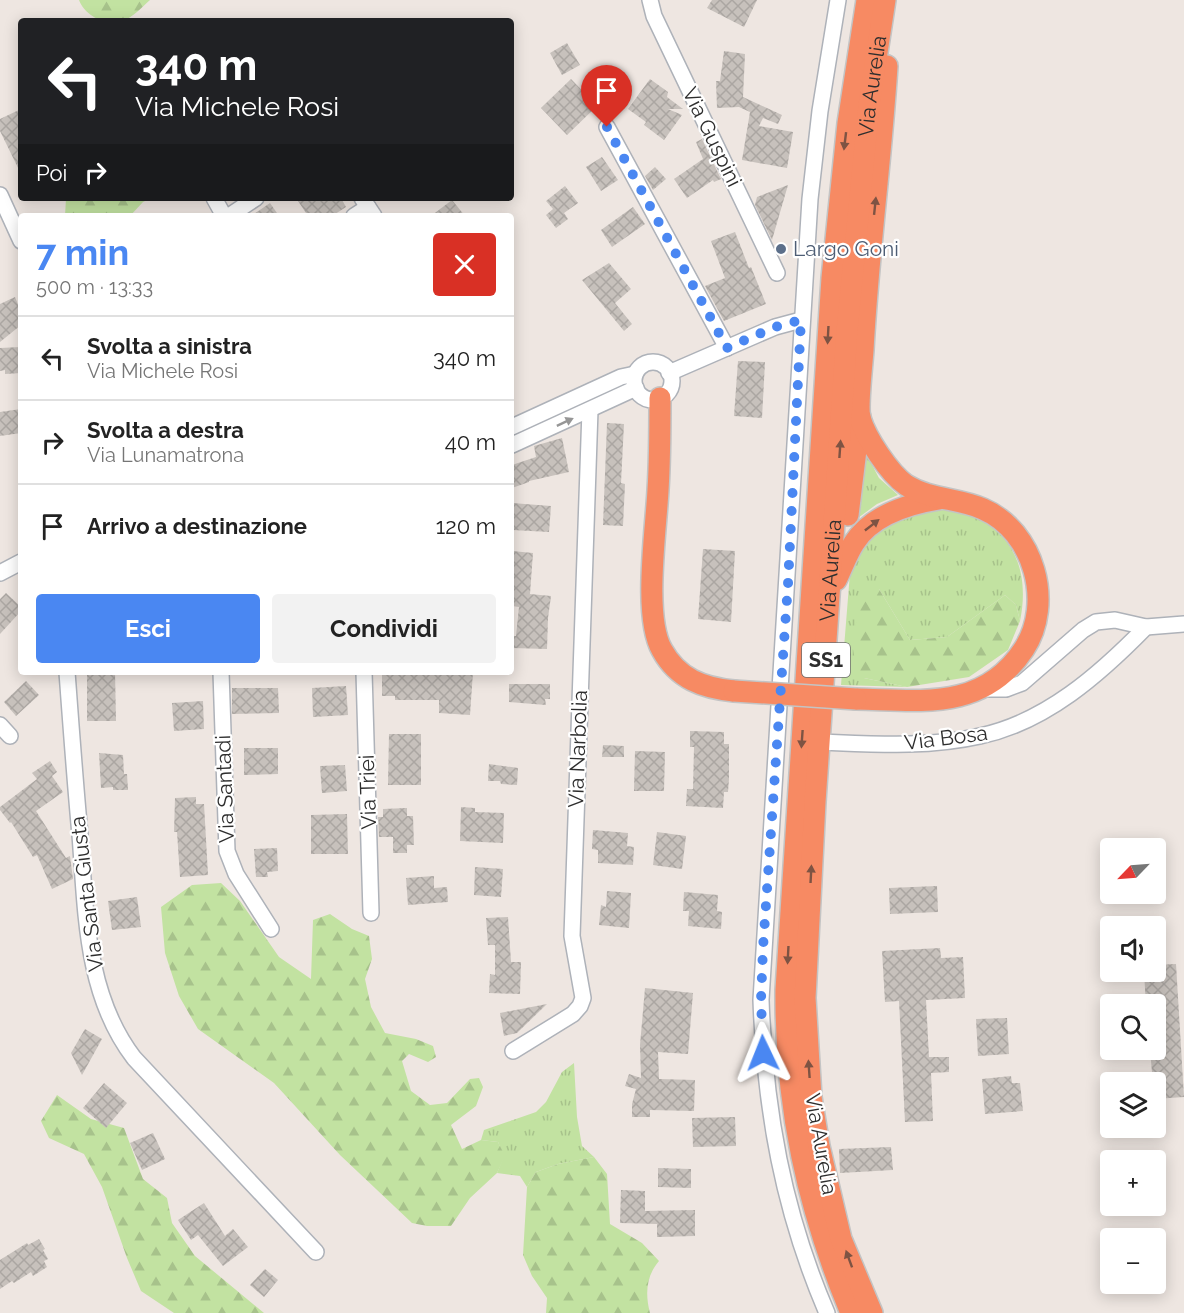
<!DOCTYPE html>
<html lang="it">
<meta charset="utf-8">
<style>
body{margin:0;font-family:Raleway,sans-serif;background:#f2f2f2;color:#222;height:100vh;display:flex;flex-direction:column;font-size:22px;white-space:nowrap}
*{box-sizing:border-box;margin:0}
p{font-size:20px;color:#767676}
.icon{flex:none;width:33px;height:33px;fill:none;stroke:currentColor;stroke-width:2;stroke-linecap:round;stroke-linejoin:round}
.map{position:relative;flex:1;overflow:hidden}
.side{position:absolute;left:18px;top:213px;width:496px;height:462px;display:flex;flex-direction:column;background:#fff;border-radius:6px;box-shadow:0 3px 15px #0003}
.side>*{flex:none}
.banner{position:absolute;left:18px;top:18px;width:496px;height:183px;border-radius:6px;box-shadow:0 3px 15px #0003;background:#202124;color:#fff;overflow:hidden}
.needle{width:39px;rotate:245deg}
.controls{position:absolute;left:1100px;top:838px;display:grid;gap:12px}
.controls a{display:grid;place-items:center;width:66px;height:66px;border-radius:6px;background:#fff;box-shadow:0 3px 15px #0003;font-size:30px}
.pin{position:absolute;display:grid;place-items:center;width:51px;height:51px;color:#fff;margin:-62px -26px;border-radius:50% 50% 50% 0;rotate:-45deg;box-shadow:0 0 6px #0007}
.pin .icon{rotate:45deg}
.me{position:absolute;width:66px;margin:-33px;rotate:358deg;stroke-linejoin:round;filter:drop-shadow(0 0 4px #0008)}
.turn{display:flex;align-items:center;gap:21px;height:126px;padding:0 18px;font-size:27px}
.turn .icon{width:78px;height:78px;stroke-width:2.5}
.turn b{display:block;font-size:42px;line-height:51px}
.then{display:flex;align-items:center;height:57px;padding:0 18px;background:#0003;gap:12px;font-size:22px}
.round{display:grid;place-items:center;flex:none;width:63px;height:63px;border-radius:6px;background:#f2f2f2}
.head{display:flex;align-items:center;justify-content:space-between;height:102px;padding:0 18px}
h1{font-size:36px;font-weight:700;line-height:45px;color:#4a87f2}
.cta{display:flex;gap:12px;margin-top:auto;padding:12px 18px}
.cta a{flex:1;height:69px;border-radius:6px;background:#4a87f2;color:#fff;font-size:24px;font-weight:700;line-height:69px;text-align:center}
.cta a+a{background:#f2f2f2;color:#222}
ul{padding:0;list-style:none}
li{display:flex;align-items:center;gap:18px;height:84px;padding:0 18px;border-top:2px solid #e0e0e0}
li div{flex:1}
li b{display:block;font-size:22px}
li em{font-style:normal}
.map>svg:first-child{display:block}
.grass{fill:url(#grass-tufts)}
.forest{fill:url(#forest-firs)}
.building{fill:url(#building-cross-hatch)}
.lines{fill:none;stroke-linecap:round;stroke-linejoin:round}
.minor-casing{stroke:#aeb2b9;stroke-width:18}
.highway-casing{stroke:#c4c4c4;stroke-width:24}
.minor{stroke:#fff;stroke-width:15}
.highway{stroke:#f78a63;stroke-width:21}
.highway-bridge-casing{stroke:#c4c4c4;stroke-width:24;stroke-linecap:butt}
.highway-bridge{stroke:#f78a63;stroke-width:21}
.oneway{fill:#7e5343}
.oneway2{fill:#969696}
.route{stroke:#4a87f2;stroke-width:10;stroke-dasharray:0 18}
.service-dot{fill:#5c6f8a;stroke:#fff;stroke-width:2}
.labels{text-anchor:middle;stroke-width:4.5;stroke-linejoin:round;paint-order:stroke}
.shield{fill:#fff;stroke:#6d6d6d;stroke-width:1.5}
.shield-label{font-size:20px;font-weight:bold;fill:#2e2e2e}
.street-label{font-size:21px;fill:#2e2e2e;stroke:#fff}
.service-label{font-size:21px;fill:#4e5e75;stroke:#fff;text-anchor:start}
</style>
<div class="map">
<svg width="1184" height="1313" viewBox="0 0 1184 1313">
<defs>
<pattern id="grass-tufts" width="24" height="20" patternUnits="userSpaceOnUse" patternTransform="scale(1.5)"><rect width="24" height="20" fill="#c2e2a1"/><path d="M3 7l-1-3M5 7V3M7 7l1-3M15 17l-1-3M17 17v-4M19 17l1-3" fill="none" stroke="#a7c28b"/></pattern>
<pattern id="forest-firs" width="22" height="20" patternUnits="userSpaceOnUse" patternTransform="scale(1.5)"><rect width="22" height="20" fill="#c2e2a1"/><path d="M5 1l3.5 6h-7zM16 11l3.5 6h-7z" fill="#a7c28b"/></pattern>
<pattern id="building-cross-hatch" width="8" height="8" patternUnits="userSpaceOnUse" patternTransform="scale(1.5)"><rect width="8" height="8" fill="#c7c1bc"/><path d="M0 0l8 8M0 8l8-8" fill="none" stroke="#aba6a2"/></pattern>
</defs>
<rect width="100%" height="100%" fill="#eee6e1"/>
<g class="grass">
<path d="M 863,448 L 879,478 L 898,495 L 877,504 L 858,518 Z"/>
<path d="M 919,508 C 938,509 957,509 974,517 C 1018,536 1029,578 1020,621 L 1016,605 L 1005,595 L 947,637 L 910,640 L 879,589 L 864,678 L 907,687 L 841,685 L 850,573 L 863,536 Z"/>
<path d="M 574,1063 L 577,1117 L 582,1146 L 594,1157 L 558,1164 L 536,1172 L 527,1187 L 520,1176 L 497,1173 L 504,1156 L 498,1142 L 481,1140 L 484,1130 L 536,1112 L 546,1102 L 562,1072 Z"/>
</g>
<g class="forest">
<path d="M 79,0 L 150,0 C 142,7 133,17 123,21 C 105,26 85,16 79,0 Z"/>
<path d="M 66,198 L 151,198 L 143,202 L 130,216 L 65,216 Z"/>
<path d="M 879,589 L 910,640 L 947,637 L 1005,595 L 1016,605 L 1020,621 L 1008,650 L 969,677 L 907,687 L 864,678 L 857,673 L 852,643 L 862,594 Z"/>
<path d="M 221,883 L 240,901 L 279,957 L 311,979 L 313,920 L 330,914 L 352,929 L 369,936 L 372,959 L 365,979 L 371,1007 L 385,1033 L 416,1039 L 433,1046 L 436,1057 L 428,1062 L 409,1054 L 402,1061 L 411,1091 L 430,1105 L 447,1103 L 470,1079 L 479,1078 L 483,1087 L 476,1106 L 451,1125 L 462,1149 L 481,1140 L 498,1142 L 505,1156 L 497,1173 L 470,1198 L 451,1226 L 427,1226 L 412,1223 L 340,1155 L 274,1083 L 198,1029 L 179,996 L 165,953 L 161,907 L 192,885 Z"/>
<path d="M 57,1095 L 91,1119 L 124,1128 L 143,1179 L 167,1198 L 172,1223 L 195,1256 L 264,1313 L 174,1313 L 141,1291 L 127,1258 L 102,1187 L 84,1154 L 49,1138 L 41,1121 Z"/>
<path d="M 594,1157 L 607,1174 L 610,1224 L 642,1243 L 659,1261 C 646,1276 645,1294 650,1313 L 546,1313 L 547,1298 L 532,1276 L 523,1255 L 527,1187 L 536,1172 L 558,1164 Z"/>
</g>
<g class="building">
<path d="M 712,0 L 757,0 L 744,27 L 707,8 Z"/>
<path d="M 567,43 L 580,65 L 562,75 L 550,53 Z"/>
<path d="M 724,51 L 745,54 L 743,97 L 782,115 L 778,124 L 763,118 L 759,126 L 793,132 L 787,168 L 742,160 L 750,112 L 739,107 L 717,108 L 716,81 L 720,81 Z"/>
<path d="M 571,79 L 597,106 L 567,135 L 541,108 Z"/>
<path d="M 650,79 L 668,92 L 667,97 L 683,109 L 668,109 L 682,115 L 664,140 L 644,125 L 646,122 L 628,109 Z"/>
<path d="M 21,109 L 21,174 L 0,131 L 0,119 Z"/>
<path d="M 702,139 L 721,179 L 714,182 L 713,180 L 687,198 L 674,179 L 703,159 L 696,142 Z"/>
<path d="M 602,157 L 618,180 L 601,191 L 586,167 Z"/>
<path d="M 655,167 L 666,179 L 653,190 L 645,176 Z"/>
<path d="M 788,185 L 772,240 L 755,205 L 757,197 Z"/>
<path d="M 565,186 L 578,203 L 564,213 L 568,219 L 556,228 L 546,215 L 553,209 L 546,201 Z"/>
<path d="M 296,198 L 341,198 L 346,207 L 332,216 L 308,216 Z"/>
<path d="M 452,200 L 465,216 L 431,216 Z"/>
<path d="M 270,203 L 279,216 L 251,216 Z"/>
<path d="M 633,207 L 645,224 L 612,247 L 601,230 Z"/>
<path d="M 735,232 L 749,268 L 751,267 L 766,304 L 724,321 L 705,286 L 725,278 L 711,241 Z"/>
<path d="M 609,263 L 631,289 L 615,303 L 632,324 L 624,331 L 582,280 Z"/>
<path d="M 15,297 L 21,312 L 21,325 L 0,342 L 0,304 Z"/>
<path d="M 21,347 L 21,373 L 5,374 L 5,370 L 0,371 L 0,348 Z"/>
<path d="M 738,361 L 765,362 L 762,418 L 734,416 Z"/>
<path d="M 21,409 L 21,433 L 0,436 L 0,412 Z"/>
<path d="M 607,423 L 624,424 L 621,483 L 625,484 L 623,526 L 603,525 Z"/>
<path d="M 562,438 L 569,472 L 529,481 L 529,482 L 512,488 L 512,465 L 536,457 L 534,446 Z"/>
<path d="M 512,503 L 551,506 L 549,532 L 512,530 Z"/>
<path d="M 703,549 L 735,551 L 731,622 L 698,619 Z"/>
<path d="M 512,551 L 533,553 L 530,594 L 551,596 L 548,618 L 547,649 L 512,648 L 512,636 L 516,636 L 519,607 L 512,606 L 514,578 L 512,577 Z"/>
<path d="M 6,593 L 21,607 L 21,611 L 0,634 L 0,599 Z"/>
<path d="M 87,672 L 115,672 L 116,721 L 87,721 Z"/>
<path d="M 382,672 L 473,672 L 470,715 L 439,713 L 439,700 L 395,700 L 395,696 L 382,696 Z"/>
<path d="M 26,681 L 39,695 L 16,716 L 4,702 Z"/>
<path d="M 509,684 L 550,684 L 550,699 L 545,699 L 546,705 L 509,702 Z"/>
<path d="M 346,686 L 348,715 L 313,717 L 312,688 Z"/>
<path d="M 232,688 L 278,688 L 279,713 L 232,714 Z"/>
<path d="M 203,701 L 204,729 L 174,731 L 172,703 Z"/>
<path d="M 690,731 L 724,732 L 724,744 L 729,744 L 729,779 L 728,792 L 724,792 L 723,808 L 686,806 L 687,789 L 693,789 L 694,747 L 690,747 Z"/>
<path d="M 389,734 L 421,734 L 421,785 L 388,785 Z"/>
<path d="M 603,745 L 624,746 L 624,757 L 602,757 Z"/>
<path d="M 244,748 L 278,748 L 278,774 L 244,775 Z"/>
<path d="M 635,751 L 665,752 L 664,791 L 634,791 Z"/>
<path d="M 99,753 L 123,755 L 124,774 L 127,774 L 128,790 L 113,790 L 113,787 L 101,788 Z"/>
<path d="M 50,761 L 57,772 L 52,776 L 63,792 L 36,811 L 66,858 L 70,856 L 73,879 L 52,889 L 37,855 L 33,857 L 11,822 L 10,823 L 0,810 L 0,807 L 37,779 L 32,773 Z"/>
<path d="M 489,764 L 518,768 L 517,785 L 501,784 L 500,781 L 488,781 Z"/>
<path d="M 345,765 L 347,791 L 322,793 L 320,766 Z"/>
<path d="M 196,797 L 196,804 L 204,804 L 208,875 L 180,877 L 177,832 L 174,832 L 175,798 Z"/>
<path d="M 461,807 L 475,808 L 475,812 L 504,813 L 503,843 L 460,841 Z"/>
<path d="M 407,808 L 407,816 L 413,816 L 414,845 L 407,845 L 407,853 L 393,853 L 393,837 L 379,837 L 378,817 L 383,817 L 383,809 Z"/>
<path d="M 347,814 L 348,854 L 311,854 L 311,815 Z"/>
<path d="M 593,830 L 628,833 L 627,846 L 634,847 L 633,865 L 598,863 L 598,850 L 592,849 Z"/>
<path d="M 657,832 L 686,836 L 682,869 L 653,865 Z"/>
<path d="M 277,848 L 278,871 L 267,872 L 268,877 L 256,877 L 254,849 Z"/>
<path d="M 475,867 L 503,869 L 501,897 L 474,895 Z"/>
<path d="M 434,876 L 434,888 L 447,887 L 448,902 L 408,905 L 406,878 Z"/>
<path d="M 937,886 L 938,912 L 890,914 L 889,888 Z"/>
<path d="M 607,891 L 631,893 L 629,928 L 599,925 L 601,905 L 606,907 Z"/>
<path d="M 684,892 L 718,895 L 717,911 L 722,912 L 721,929 L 688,926 L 689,911 L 683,911 Z"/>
<path d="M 137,897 L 141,927 L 112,930 L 108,901 Z"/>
<path d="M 508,917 L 511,962 L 521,962 L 520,994 L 489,993 L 490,974 L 495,975 L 495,945 L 488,945 L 486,918 Z"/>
<path d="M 940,948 L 941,958 L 963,957 L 965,998 L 926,1000 L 929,1057 L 949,1057 L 949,1072 L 931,1073 L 933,1121 L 905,1122 L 899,1001 L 885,1002 L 882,951 Z"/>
<path d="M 1176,964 L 1184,1097 L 1155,1099 L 1155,1083 L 1153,1083 L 1150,1050 L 1155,1050 L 1155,1005 L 1146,1005 L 1144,972 L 1155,972 L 1155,965 Z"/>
<path d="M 645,988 L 693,993 L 688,1054 L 658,1052 L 659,1079 L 695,1080 L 694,1111 L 650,1110 L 650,1117 L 632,1117 L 632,1104 L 636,1089 L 625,1086 L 629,1074 L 641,1078 L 640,1045 Z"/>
<path d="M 547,1004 L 517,1033 L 504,1036 L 500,1013 Z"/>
<path d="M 1007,1018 L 1009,1054 L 978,1056 L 976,1019 Z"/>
<path d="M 85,1029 L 102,1039 L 82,1075 L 71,1053 Z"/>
<path d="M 1011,1076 L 1012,1083 L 1020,1083 L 1023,1111 L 985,1114 L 982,1079 Z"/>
<path d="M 104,1083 L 127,1103 L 106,1128 L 83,1108 Z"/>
<path d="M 735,1117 L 736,1146 L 693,1147 L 692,1118 Z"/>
<path d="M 153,1133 L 165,1159 L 142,1170 L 130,1143 Z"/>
<path d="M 891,1147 L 893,1170 L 840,1173 L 839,1149 Z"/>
<path d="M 658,1168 L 691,1169 L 691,1188 L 658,1187 Z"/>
<path d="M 621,1190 L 645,1191 L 645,1211 L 695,1210 L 695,1236 L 657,1237 L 657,1224 L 620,1223 Z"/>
<path d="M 204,1203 L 225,1236 L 233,1229 L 248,1247 L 223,1266 L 198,1235 L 191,1240 L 178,1220 Z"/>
<path d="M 39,1239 L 45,1249 L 43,1250 L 48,1259 L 44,1261 L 47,1267 L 33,1276 L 31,1272 L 14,1283 L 12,1281 L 0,1289 L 0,1260 L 27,1243 L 28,1245 Z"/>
<path d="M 265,1269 L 278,1280 L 264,1297 L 250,1285 Z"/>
</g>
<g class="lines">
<g class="minor-casing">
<g id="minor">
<path d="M 650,0 L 654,16 L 777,273"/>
<path d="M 607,127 L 727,348"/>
<path d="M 0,195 L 21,241"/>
<path d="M 214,198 L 224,216"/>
<path d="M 362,198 L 374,216"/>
<path d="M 229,216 L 256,198"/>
<path d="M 354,216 L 368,207"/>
<circle cx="653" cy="381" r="19"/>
<path d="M 669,373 L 775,327 L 801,320"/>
<path d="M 512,427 L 621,377 L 635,374"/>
<path d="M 512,445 L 636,388"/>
<path d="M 0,573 L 21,562"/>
<path d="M 67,672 C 71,726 75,781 80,835 C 86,911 85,994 134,1058 L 316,1252"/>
<path d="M 221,672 L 227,851 L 236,874 L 271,929"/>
<path d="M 364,672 L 371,913"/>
<path d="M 978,689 L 1006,689 L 1022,683 L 1083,630 L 1096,622 L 1115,620 L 1146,627 L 1184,624"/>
<path d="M 0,725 L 10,736"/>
<path d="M 820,742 C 873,744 927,748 980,736 C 1046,722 1100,674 1146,627"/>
<path d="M 513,1051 L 573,1014 L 580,1006 L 583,998 L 572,936 L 590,410"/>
<path d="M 827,1313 C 783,1211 765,1110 761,1000 L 810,199 L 820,111 L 838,0"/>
</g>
</g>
<g class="highway-casing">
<g id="highway">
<path d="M 660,398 C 660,429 660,459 658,490 C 656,530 643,617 662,650 C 678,679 703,688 734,691"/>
<path d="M 848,515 L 860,417"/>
<path d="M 836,580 C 842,568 847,554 854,543 C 872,515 908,504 939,499"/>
<path d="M 856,699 C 919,700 983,712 1024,649 C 1054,603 1034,531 983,509 C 958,498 930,500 906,485 C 889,473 866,438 860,418 C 857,407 862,365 863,350 C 868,255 881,161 887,66"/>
<path d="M 851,1313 C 807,1208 785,1105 786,990 L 832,278 L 848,123 L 867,0"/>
<path id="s1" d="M 872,1313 L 841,1239 L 819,1146 L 811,1097 L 805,998 L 815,802 L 847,331 L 869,105 L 885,0"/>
</g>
</g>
<use href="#minor" class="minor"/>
<use href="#highway" class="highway"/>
<g class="highway-bridge-casing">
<path id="highway-bridge" d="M 734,691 L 856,699"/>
</g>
<use href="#highway-bridge" class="highway-bridge"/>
</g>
<defs><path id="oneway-solid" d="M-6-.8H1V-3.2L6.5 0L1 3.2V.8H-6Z" transform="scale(1.5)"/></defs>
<g class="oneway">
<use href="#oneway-solid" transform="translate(845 141) rotate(97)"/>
<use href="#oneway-solid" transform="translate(875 206) rotate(-84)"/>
<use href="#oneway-solid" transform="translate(828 335) rotate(93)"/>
<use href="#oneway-solid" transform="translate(840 449) rotate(-86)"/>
<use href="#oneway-solid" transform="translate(872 525) rotate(-38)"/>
<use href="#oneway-solid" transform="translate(802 739) rotate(94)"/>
<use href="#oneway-solid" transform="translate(811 874) rotate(-87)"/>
<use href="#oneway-solid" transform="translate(788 955) rotate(93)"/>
<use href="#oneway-solid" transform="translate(809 1069) rotate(-94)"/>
<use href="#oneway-solid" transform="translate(849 1259) rotate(-110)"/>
</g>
<use class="oneway2" href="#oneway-solid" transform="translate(565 422) rotate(-25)"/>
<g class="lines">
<path class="route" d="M 607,127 L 727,348 L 775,327 L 801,320 L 788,584 L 763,948 L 761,1000 L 763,1053"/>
</g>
<circle class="service-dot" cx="781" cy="249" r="6"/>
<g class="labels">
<rect class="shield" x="802" y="643" width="48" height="34" rx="4.5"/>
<g class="shield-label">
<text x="826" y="667">SS1</text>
</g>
<g class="street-label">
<text dy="7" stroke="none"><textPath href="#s1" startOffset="1239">Via Aurelia</textPath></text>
<text transform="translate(712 137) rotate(64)" y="7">Via Guspini</text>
<text dy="7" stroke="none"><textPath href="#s1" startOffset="753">Via Aurelia</textPath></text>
<text transform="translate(946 738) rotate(-7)" y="7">Via Bosa</text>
<text transform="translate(578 749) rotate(-88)" y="7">Via Narbolia</text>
<text transform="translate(225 789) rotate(-92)" y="7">Via Santadi</text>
<text transform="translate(368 792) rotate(-92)" y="7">Via Triei</text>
<text transform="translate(87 894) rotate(-97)" y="7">Via Santa Giusta</text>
<text transform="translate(821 1144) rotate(80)" y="7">Via Aurelia</text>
</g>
<g class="service-label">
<text x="793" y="256">Largo Goni</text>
</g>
</g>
</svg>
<div class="controls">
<a><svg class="needle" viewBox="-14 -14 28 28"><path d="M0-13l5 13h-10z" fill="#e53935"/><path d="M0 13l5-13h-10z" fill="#767676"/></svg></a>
<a><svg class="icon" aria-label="sound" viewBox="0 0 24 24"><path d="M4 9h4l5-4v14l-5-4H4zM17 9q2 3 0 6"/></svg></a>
<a><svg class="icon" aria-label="search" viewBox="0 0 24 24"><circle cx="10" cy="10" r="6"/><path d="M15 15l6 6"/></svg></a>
<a><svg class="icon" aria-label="layers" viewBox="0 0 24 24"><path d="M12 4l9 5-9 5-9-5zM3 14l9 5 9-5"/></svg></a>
<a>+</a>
<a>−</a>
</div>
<div class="pin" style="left:607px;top:127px;background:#d93025"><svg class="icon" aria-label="arrive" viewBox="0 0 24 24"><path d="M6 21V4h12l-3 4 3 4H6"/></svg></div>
<svg class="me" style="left:763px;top:1053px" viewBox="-20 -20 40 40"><path d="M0-17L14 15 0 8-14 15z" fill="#4a87f2" stroke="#fff" stroke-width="4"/></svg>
<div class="banner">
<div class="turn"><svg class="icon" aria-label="left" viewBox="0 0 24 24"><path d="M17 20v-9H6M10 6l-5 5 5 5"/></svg><div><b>340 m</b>Via Michele Rosi</div></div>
<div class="then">Poi<svg class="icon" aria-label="right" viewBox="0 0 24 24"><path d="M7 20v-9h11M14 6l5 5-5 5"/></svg></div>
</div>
<section class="side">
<div class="head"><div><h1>7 min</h1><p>500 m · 13:33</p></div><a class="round" style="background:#d93025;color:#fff"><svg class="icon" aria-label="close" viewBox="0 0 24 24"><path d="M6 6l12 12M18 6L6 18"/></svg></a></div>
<ul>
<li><svg class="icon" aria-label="left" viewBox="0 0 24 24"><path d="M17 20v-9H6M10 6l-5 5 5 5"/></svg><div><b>Svolta a sinistra</b><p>Via Michele Rosi</p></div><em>340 m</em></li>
<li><svg class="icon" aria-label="right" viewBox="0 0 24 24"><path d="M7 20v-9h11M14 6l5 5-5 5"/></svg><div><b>Svolta a destra</b><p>Via Lunamatrona</p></div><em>40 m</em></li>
<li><svg class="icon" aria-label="arrive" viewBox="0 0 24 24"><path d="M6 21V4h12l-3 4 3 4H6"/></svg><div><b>Arrivo a destinazione</b></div><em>120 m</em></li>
</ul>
<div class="cta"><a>Esci</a><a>Condividi</a></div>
</section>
</div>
